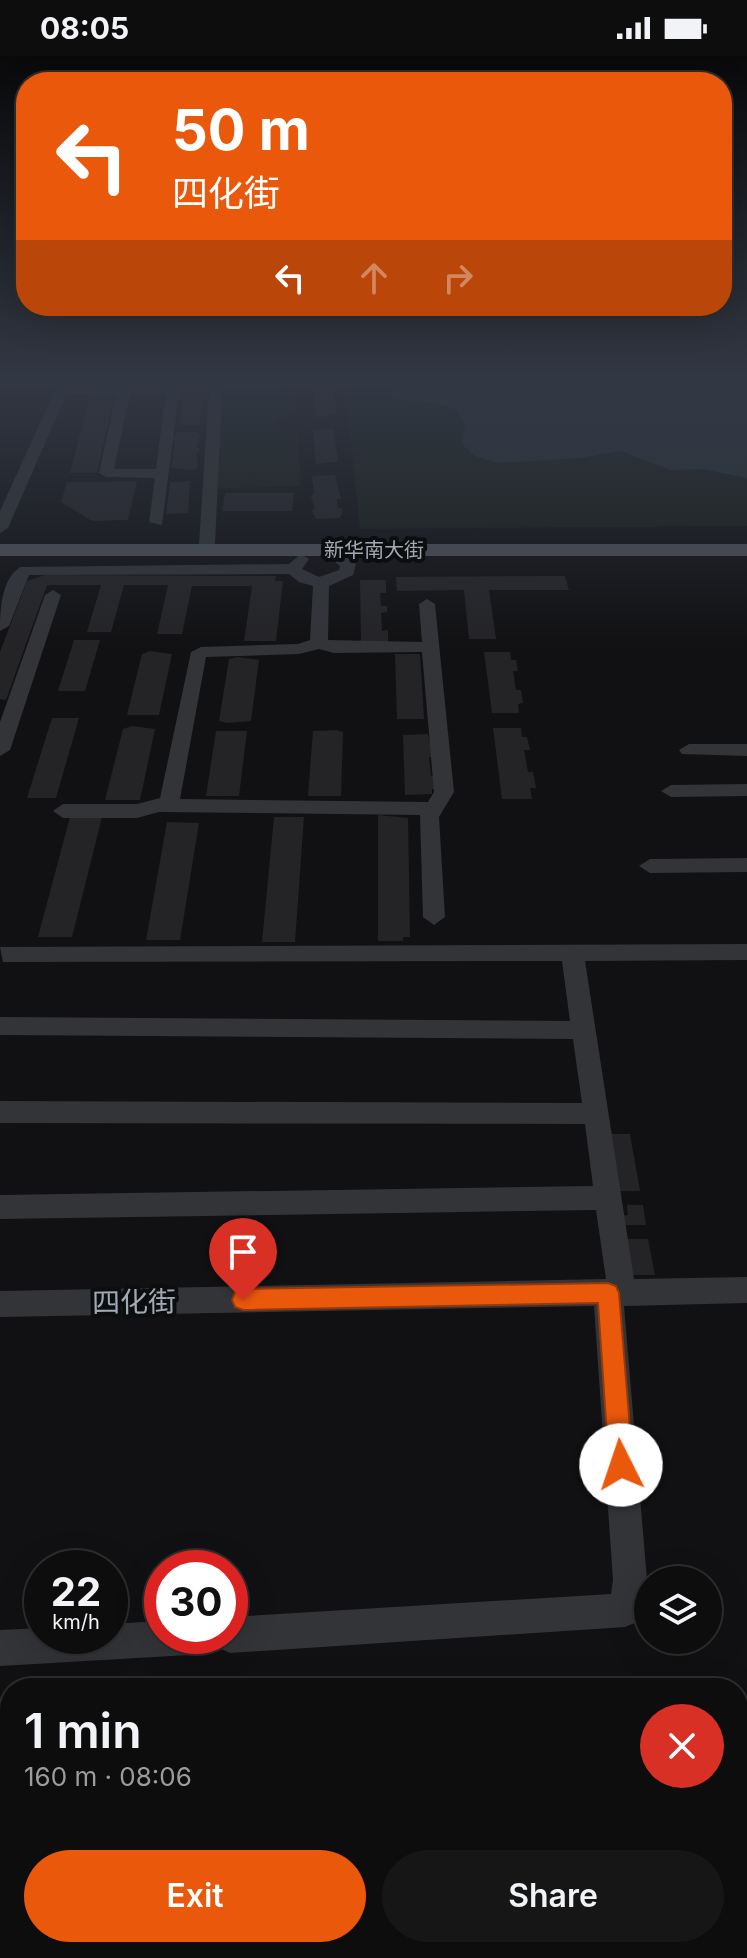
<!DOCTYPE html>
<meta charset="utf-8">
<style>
body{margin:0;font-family:Inter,"Noto Sans SC",sans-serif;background:#161617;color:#f1f3f6;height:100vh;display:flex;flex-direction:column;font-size:30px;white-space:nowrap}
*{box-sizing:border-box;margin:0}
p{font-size:26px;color:#9a9c9e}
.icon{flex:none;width:44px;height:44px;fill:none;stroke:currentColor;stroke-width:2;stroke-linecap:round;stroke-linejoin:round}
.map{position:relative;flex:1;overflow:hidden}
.sheet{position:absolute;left:0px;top:1622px;width:748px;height:280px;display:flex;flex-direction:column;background:#0d0d0e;border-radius:32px 32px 0 0;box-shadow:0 8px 32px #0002,0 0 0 2px #2d2d2e}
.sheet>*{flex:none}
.hud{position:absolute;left:16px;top:16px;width:716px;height:244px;border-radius:32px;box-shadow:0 8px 32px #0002,0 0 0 2px #2d2d2e;background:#ea580c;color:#fff;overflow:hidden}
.fabs{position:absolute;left:634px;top:1510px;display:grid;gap:16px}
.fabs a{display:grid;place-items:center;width:88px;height:88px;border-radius:50%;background:#0d0d0e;box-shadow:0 8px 32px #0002,0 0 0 2px #2d2d2e;font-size:40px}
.speed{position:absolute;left:24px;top:1494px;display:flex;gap:16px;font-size:40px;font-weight:700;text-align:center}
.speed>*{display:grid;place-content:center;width:104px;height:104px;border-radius:50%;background:#0d0d0e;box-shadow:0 8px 32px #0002,0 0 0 2px #2d2d2e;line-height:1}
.speed small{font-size:20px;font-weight:400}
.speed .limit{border:12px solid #d22;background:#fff;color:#111}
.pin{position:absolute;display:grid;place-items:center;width:68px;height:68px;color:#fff;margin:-82px -34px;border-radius:50% 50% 50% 0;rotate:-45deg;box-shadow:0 0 8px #0007}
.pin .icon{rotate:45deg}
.me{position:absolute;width:88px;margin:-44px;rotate:356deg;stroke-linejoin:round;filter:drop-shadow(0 0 6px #0008)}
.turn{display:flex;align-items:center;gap:28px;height:168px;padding:0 24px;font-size:36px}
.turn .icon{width:104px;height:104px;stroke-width:2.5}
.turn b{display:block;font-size:56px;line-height:68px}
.lanes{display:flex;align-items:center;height:76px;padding:0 24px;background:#0003;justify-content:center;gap:40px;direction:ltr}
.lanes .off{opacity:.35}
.round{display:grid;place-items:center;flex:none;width:84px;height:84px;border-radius:42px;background:#161617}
.headline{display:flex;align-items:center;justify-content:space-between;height:136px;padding:0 24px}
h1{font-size:48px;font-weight:600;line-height:60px}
.button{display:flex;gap:16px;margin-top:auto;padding:16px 24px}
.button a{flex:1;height:92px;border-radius:48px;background:#ea580c;color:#fff;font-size:32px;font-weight:600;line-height:92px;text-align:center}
.button a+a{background:#161617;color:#f1f3f6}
.status{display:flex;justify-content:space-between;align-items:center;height:56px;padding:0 40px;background:#0d0d0e;direction:ltr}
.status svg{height:22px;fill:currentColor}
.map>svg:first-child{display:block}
.green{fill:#171e18}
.water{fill:#273238}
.building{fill:#242427}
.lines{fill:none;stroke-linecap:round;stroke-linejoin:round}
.minor{fill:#323438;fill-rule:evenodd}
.major{fill:#4e5158;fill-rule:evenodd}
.route{fill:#ea580c;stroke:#983908;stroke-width:2}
.labels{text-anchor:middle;stroke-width:8;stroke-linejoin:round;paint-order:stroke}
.far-street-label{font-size:20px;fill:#a1a9b5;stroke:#0c0d0e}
.near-street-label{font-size:28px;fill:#a1a9b5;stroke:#0c0d0e}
</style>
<div class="status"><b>08:05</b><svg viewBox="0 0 49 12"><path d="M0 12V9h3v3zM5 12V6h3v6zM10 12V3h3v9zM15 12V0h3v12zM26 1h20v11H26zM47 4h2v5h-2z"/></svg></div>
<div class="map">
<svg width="747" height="1902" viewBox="0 0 747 1902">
<rect width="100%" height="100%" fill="#111113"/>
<g class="green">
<path d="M 333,323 L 747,323 L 747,470 L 360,473 L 345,325 Z"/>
<path d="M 295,331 L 297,359 L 279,361 L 274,367 L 281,374 L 298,375 L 301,430 L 217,433 L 221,334 Z"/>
</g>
<path class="water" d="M 391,323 L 747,323 L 747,422 L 703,413 L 671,414 L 621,395 L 579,402 L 499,407 L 475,400 L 462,388 L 465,368 L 457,354 L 437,347 L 393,343 Z"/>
<g class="building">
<path d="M 332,330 L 337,358 L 316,361 L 313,331 Z"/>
<path d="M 91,336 L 115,336 L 97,417 L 70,417 Z"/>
<path d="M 182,338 L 204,340 L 199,369 L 180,369 Z"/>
<path d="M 333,373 L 338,405 L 316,408 L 313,374 Z"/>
<path d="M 177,376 L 197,376 L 200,380 L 196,392 L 199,392 L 199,397 L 196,397 L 198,411 L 194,414 L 171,412 L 175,387 L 173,383 Z"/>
<path d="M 335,419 L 341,443 L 337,443 L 338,452 L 342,452 L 342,458 L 339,462 L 316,463 L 312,455 L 315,451 L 311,441 L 314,437 L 312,423 L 313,420 Z"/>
<path d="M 137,425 L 128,464 L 92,465 L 61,446 L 67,426 Z"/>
<path d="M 190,425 L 188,457 L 166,458 L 170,426 Z"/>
<path d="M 225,437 L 294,437 L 292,455 L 222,455 Z"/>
<path d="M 45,519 L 276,520 L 275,525 L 283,525 L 276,585 L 244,585 L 252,530 L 192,530 L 182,578 L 157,578 L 168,529 L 124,529 L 111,576 L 87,576 L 101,529 L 47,529 L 6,644 L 0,643 L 0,596 L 27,525 Z"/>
<path d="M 565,520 L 569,534 L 489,534 L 496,583 L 469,583 L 464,534 L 397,535 L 396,521 Z"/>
<path d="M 360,524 L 386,524 L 386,537 L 380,537 L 381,550 L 387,550 L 387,556 L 381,557 L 382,575 L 388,574 L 388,586 L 361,586 Z"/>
<path d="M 74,584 L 100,584 L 85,635 L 58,635 Z"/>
<path d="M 150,595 L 172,598 L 159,659 L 127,659 L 142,598 Z"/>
<path d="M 484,596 L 510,596 L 511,604 L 516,604 L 518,615 L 513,615 L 516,634 L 521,634 L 523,647 L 518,648 L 519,657 L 492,657 Z"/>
<path d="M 395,598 L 420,598 L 424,663 L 397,663 Z"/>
<path d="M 237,601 L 259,604 L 251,665 L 227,667 L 219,665 L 229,603 Z"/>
<path d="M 52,662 L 79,662 L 56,742 L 27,742 Z"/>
<path d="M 132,670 L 155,673 L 140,744 L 105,744 L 123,673 Z"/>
<path d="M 493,672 L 521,672 L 522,681 L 527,681 L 530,694 L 524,694 L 528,716 L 533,716 L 536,732 L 530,732 L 532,743 L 502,743 Z"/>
<path d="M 337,674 L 343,676 L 341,740 L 308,740 L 313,675 Z"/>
<path d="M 216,675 L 247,675 L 239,740 L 206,740 Z"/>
<path d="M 428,678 L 433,701 L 429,701 L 431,720 L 435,720 L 436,733 L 432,733 L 432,738 L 405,739 L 403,679 Z"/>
<path d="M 378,759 L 408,762 L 410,881 L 403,881 L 403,885 L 378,885 Z"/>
<path d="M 70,761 L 102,761 L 72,881 L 38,881 Z"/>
<path d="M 274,761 L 304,761 L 295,886 L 262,886 Z"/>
<path d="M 167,766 L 199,767 L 180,884 L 146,884 Z"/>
<path d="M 607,1078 L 630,1078 L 640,1135 L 616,1135 Z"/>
<path d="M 627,1149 L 643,1149 L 646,1169 L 622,1169 L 620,1159 L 628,1159 Z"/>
<path d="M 623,1183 L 648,1183 L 655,1219 L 630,1219 Z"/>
</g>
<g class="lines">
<g class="minor">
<path d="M 0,323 L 6,323 L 6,324 L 0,328 Z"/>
<path d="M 60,323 L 73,323 L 70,331 L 118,330 L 119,323 L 132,323 L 131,329 L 289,323 L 278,334 L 222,335 L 215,488 L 207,493 L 199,488 L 209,336 L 179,336 L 162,469 L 149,466 L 155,422 L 106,421 L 99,417 L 116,338 L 66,339 L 8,472 L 0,477 L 0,455 ZM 130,337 L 166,337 L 156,413 L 114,413 Z"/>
<path d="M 328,489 L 356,508 L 353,519 L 329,530 L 328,584 L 422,586 L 419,548 L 427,543 L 435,548 L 454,736 L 439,761 L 445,861 L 434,869 L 423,861 L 420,759 L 159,756 L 137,762 L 63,762 L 53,755 L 63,748 L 137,748 L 160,742 L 191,596 L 201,591 L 298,588 L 310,584 L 313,530 L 299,526 L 289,518 L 29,519 L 9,570 L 0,575 C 0,554 1,524 20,511 L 289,508 L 301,498 L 309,503 L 302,513 L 319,521 L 339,514 L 340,510 L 320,494 ZM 319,593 L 334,597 L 422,596 L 434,736 L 428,746 L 180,743 L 206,601 L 299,598 Z"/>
<path d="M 53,534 L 61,539 L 10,694 L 0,700 L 0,666 L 45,539 Z"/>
<path d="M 689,688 L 747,688 L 747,700 L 682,698 L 679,694 Z"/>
<path d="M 747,728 L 747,740 L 671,741 L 661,735 L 671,729 Z"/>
<path d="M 747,802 L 747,816 L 650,817 L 639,810 L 650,803 Z"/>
<path d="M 747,888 L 747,904 L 585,905 L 634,1223 L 747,1221 L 747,1247 L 624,1250 L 647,1524 L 637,1566 L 625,1571 L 230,1597 L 219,1592 L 206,1598 L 0,1610 L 0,1574 L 42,1572 L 42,1580 L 110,1580 L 110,1568 L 162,1565 L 162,1580 L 230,1580 L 230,1561 L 611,1538 L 613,1524 L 594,1250 L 0,1261 L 0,1235 L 606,1223 L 596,1154 L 0,1163 L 0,1139 L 593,1130 L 585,1068 L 0,1067 L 0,1045 L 582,1047 L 573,983 L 0,979 L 0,961 L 570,965 L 562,905 L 3,906 L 0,891 Z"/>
</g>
<rect class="major" x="0" y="488" width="747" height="12"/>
</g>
<linearGradient id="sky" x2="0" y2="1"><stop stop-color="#09090a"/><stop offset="0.55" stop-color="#323844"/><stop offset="1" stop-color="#323844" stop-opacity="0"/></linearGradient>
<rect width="747" height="590" fill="url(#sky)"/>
<path class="route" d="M 608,1227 L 616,1230 L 619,1237 L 633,1409 L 630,1418 L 621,1421 L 613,1418 L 609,1409 L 598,1247 L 243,1254 L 235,1251 L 232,1244 L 235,1236 L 243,1233 Z"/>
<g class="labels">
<g class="far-street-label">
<text x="374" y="501">新华南大街</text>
</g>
<g class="near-street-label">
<text transform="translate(134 1246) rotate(-1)" y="10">四化街</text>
</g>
</g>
</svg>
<div class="fabs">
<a><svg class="icon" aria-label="layers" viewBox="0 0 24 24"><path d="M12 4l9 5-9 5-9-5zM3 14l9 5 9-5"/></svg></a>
</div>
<div class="speed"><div>22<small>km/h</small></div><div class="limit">30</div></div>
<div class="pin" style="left:243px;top:1244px;background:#d93025"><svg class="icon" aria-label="arrive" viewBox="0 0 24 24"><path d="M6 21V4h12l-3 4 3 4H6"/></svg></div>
<svg class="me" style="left:621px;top:1409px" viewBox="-20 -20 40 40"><circle r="19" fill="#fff"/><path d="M0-13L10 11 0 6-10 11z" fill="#ea580c"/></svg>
<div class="hud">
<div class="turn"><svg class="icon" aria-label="left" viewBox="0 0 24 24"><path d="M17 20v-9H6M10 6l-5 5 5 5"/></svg><div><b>50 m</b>四化街</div></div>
<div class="lanes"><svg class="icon" aria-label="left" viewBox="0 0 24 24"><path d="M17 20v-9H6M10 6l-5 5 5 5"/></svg><svg class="icon off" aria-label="ahead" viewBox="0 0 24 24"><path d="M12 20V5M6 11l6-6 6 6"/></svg><svg class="icon off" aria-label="right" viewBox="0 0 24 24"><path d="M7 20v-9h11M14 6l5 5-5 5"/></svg></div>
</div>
<section class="sheet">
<div class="headline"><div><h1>1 min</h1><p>160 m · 08:06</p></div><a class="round" style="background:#d93025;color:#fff"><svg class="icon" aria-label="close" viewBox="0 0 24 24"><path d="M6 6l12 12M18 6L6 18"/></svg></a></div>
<div class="button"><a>Exit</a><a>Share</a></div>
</section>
</div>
